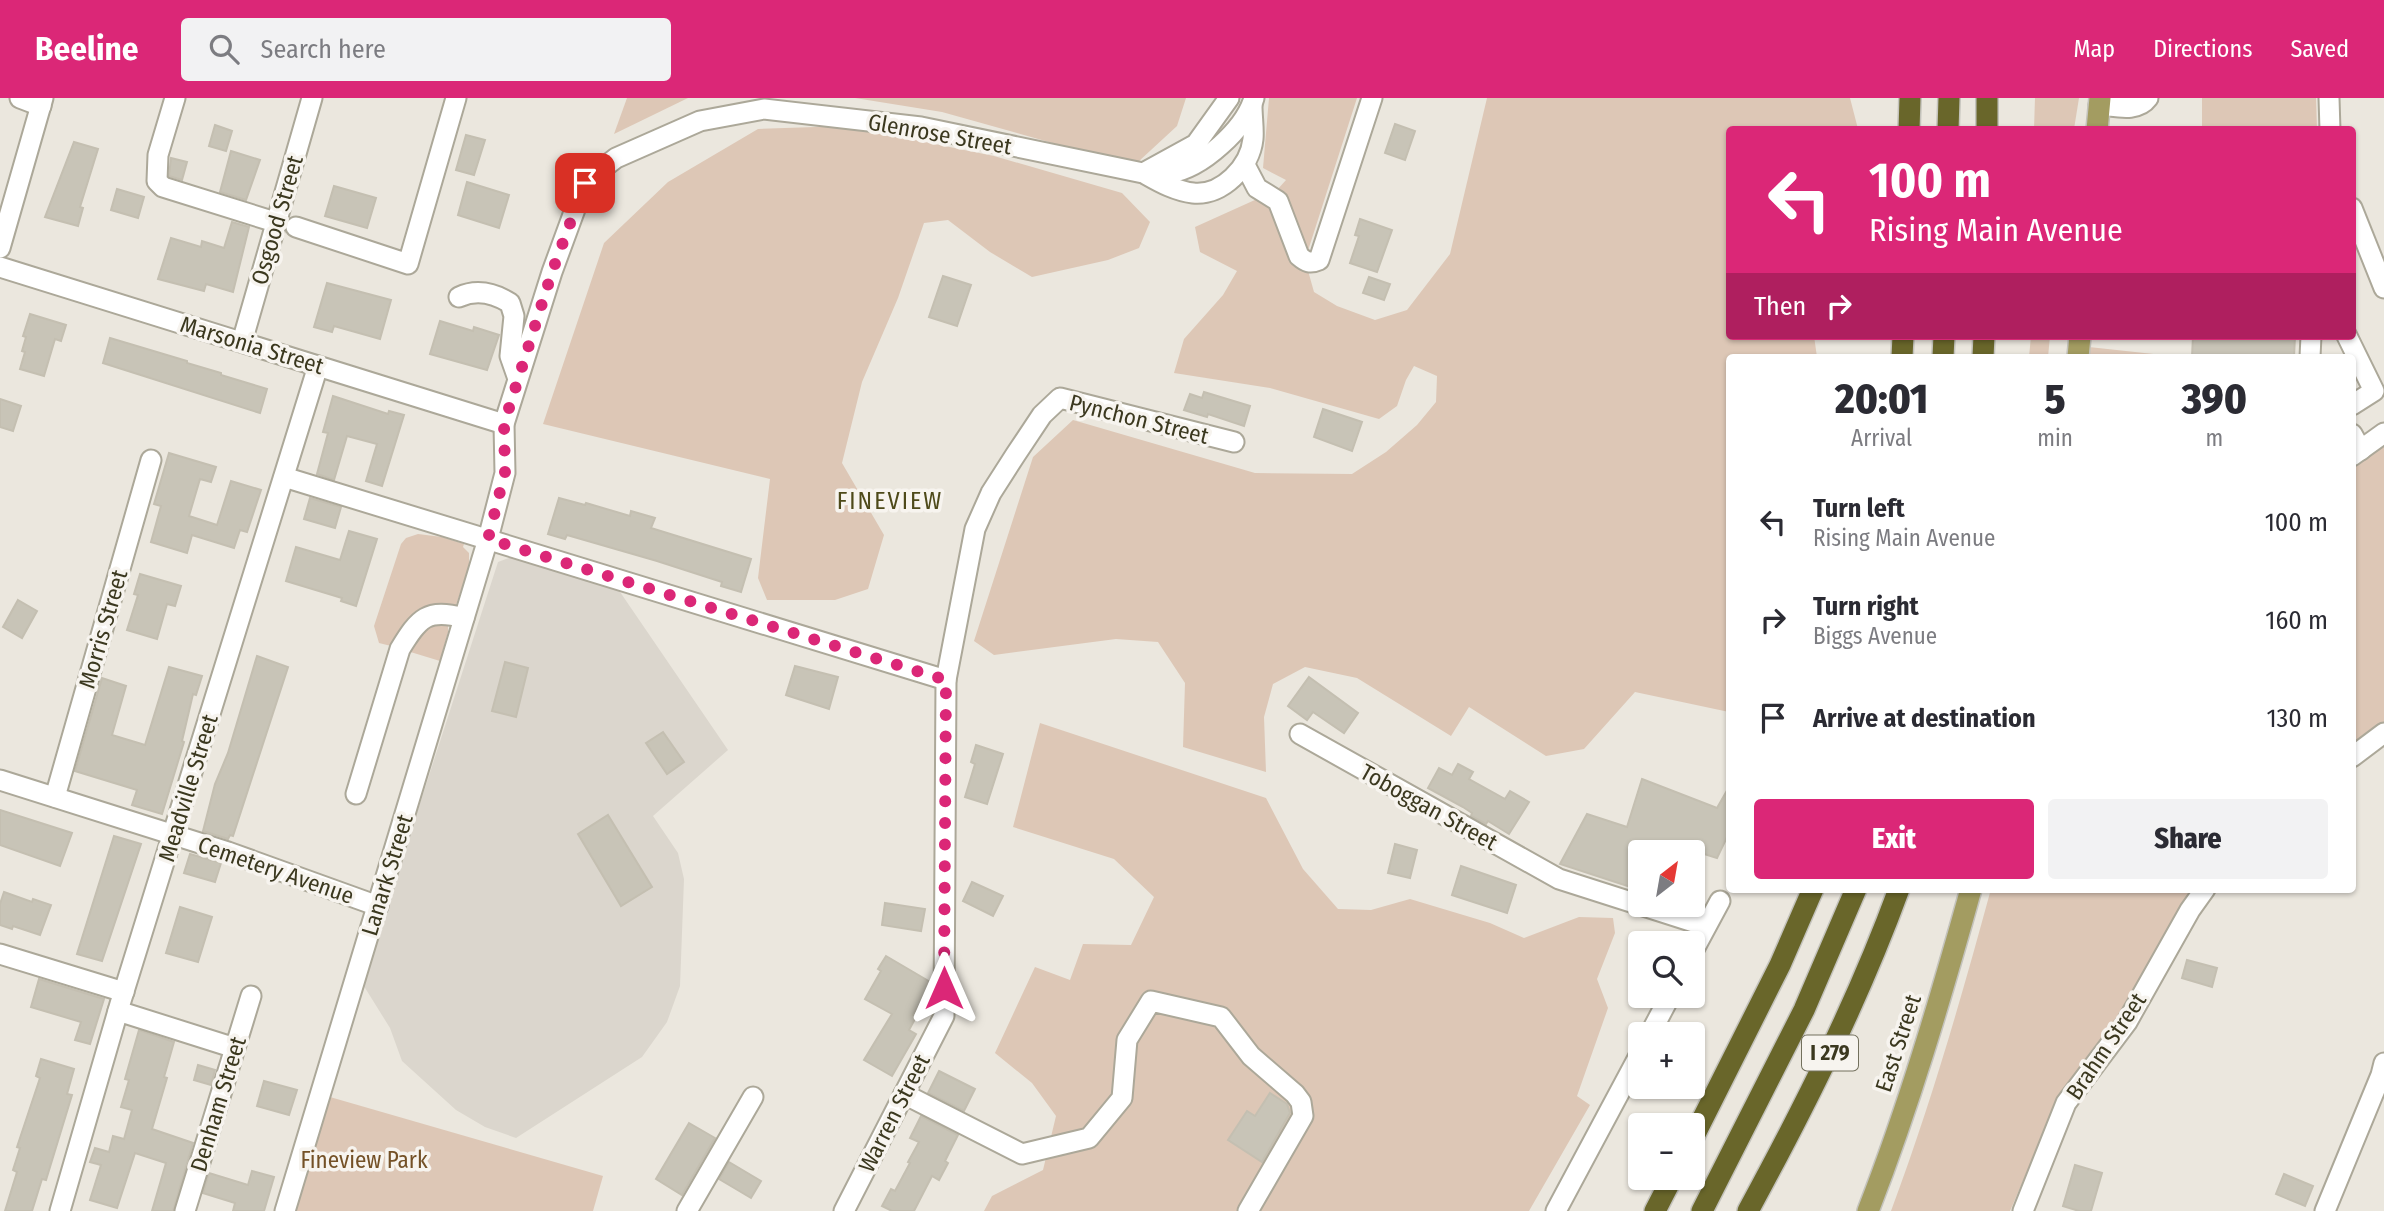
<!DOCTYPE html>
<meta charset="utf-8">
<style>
body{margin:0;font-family:"Fira Sans Condensed",sans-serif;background:#f2f2f3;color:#2b2b33;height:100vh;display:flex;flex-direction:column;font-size:26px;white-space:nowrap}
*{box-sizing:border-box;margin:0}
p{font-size:23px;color:#7c7c81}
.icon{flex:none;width:38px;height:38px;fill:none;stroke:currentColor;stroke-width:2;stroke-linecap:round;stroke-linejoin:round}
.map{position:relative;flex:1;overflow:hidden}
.drawer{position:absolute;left:1726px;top:256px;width:630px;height:539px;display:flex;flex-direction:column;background:#fff;border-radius:7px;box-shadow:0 2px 5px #0004}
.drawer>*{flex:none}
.hud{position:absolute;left:1726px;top:28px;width:630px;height:214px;border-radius:7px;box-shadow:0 2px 5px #0004;background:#db2777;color:#fff;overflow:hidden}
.needle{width:46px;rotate:31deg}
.buttons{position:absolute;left:1628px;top:742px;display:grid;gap:14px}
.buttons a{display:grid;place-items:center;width:77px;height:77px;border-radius:7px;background:#fff;box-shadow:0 2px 5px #0004;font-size:35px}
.pin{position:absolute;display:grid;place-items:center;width:60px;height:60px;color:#fff;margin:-30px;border-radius:14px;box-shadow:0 4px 10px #0006}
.me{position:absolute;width:77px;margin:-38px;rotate:0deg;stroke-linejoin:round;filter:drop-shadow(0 0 5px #0008)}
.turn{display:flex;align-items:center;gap:24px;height:147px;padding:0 28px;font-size:32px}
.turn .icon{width:91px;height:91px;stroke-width:2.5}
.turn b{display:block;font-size:49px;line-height:60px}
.then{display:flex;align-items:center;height:66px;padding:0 28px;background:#0003;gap:14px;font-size:26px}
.eta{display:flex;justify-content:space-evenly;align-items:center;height:119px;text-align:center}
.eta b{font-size:42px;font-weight:800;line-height:49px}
.primary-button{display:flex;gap:14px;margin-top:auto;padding:14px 28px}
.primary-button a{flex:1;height:80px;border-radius:7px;background:#db2777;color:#fff;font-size:28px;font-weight:800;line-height:80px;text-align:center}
.primary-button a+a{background:#f2f2f3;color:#2b2b33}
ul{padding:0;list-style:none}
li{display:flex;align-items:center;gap:21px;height:98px;padding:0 28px}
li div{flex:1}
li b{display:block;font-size:26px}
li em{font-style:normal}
header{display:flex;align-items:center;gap:42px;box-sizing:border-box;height:98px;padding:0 35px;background:#db2777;color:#fff}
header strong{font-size:33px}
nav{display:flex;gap:38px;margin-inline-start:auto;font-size:24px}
.search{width:490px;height:63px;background:#f2f2f3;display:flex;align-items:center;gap:18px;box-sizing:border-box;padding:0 24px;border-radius:7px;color:#7c7c81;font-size:26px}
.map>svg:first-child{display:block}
.built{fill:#dbd6cd}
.green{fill:#ddc7b6}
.building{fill:#c8c4b7;stroke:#c4bfb1;stroke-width:2}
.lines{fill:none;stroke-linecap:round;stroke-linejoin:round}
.minor-casing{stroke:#aca899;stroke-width:23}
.major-casing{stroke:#c4c3bc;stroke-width:24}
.highway-casing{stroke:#c4c3bc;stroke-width:24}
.minor{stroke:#fff;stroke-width:19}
.major{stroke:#a39c61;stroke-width:21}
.highway{stroke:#69662a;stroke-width:21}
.route{stroke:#db2777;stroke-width:12;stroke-dasharray:0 21.6}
.labels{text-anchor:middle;stroke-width:7;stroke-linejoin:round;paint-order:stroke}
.shield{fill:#f7f4ef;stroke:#73705d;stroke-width:2}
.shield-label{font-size:21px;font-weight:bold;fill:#3b381f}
.street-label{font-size:23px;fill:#3b381f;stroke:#f7f4ef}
.park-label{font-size:23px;fill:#745127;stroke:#f7f4ef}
.neighbourhood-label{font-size:24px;letter-spacing:2px;fill:#4e4a1a;stroke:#f7f4ef}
</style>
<header>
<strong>Beeline</strong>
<div class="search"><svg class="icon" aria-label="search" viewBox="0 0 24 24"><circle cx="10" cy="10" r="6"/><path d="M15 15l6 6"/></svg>Search here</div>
<nav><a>Map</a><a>Directions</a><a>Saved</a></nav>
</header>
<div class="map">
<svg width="2384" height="1113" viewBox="0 0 2384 1113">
<rect width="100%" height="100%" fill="#ebe7de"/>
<path class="built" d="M 514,458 L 618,491 L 728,652 L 653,718 L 678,755 L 684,781 L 680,888 L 667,924 L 642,959 L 516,1040 L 485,1029 L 456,1012 L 402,963 L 390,930 L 362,885 L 498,464 Z"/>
<g class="green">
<path d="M 627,0 L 688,0 L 614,36 Z"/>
<path d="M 855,0 L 1186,0 L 1177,28 L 1138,64 L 1063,48 L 942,14 Z"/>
<path d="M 1269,0 L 1357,0 L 1305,162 L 1314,194 L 1337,208 L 1375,222 L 1407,212 L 1450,156 L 1487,0 L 1850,0 L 1858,31 L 1729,32 L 1729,238 L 1814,238 L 1817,259 L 1729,259 L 1729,614 L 1635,594 L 1584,651 L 1546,658 L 1469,609 L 1451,638 L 1357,580 L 1305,569 L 1273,586 L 1264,619 L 1266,674 L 1183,649 L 1185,585 L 1158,544 L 1116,541 L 994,557 L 974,543 L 1033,359 L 1073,322 L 1255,375 L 1352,376 L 1386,354 L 1417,327 L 1436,304 L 1437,278 L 1414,268 L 1406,282 L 1397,308 L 1379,321 L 1270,290 L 1174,275 L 1184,241 L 1223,197 L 1237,173 L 1200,154 L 1195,129 L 1277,92 L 1286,82 L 1263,70 Z"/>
<path d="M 2035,0 L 2079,0 L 2074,31 L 2034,31 Z"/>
<path d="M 2202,0 L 2316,0 L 2317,31 L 2202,31 Z"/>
<path d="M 846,28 L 994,58 L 1122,95 L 1150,124 L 1139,150 L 1108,162 L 1032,179 L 990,154 L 948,122 L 924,125 L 898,200 L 862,284 L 842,365 L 884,437 L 868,491 L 835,502 L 767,502 L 758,480 L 770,381 L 543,326 L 604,145 L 668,84 L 758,31 Z"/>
<path d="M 2031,238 L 2050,238 L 2048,259 L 2029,259 Z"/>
<path d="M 2089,249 L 2181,259 L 2088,259 Z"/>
<path d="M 2384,348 L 2384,624 L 2352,649 L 2352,371 Z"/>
<path d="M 418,436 L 442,439 L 464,446 L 463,449 L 469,455 L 469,469 L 456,507 L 431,508 L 395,549 L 379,545 L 374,528 L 401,446 L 406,440 Z"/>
<path d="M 429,526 L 448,526 L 448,534 L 440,563 L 404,552 Z"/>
<path d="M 1040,625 L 1266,700 L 1303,771 L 1338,811 L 1371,812 L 1410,801 L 1490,825 L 1524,840 L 1579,819 L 1613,820 L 1615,835 L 1597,881 L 1608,910 L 1577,998 L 1590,1007 L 1529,1113 L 984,1113 L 992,1098 L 1043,1072 L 1056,1018 L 1032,985 L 995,955 L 1035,869 L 1070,882 L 1083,846 L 1131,847 L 1154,799 L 1114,761 L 1013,729 Z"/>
<path d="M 1991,791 L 2195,791 L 2117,922 L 2062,993 L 2010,1113 L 1891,1113 C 1931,1006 1961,901 1991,791 Z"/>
<path d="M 330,999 L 603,1078 L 593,1113 L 295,1113 Z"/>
</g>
<g class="building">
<path d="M 1395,26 L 1415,33 L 1405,62 L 1385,55 Z"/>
<path d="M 215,27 L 232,33 L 226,53 L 209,48 Z"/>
<path d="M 466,37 L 485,42 L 474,77 L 456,72 Z"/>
<path d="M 74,44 L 98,51 L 80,109 L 83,110 L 78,128 L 45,119 Z"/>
<path d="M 231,53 L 260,62 L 246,102 L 220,94 Z"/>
<path d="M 171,60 L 187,64 L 182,82 L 169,78 Z"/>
<path d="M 467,84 L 509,97 L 499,130 L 458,117 Z"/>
<path d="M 334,88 L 376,100 L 367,130 L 325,118 Z"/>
<path d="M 117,91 L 144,99 L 138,120 L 111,112 Z"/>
<path d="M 1360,121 L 1392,132 L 1377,174 L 1350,165 L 1359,138 L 1355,137 Z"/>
<path d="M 232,124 L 249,129 L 233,194 L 206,186 L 204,193 L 158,181 L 171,140 L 201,149 L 202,143 L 224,150 Z"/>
<path d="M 943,178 L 971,187 L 957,228 L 929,219 Z"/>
<path d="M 1369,179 L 1390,186 L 1384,202 L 1363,195 Z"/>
<path d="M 327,185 L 391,202 L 380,241 L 334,228 L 332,234 L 314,229 Z"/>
<path d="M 30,216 L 66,227 L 61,243 L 55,241 L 44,278 L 20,271 L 25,254 L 22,253 L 26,239 L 23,238 Z"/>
<path d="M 440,223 L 473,233 L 474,229 L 499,237 L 487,272 L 430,256 Z"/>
<path d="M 2193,238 L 2295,238 L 2294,259 L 2192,259 Z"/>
<path d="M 110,240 L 187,263 L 187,265 L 221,275 L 221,277 L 267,291 L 260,315 L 103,265 Z"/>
<path d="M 1204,294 L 1250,308 L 1244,328 L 1208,316 L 1207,319 L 1184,312 L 1190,296 L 1202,300 Z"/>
<path d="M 333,298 L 388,316 L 389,313 L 404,317 L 382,388 L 366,383 L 377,346 L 347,338 L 334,382 L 317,376 L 328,335 L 323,334 Z"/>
<path d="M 0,301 L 21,308 L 13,333 L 0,329 Z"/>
<path d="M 1323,311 L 1362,324 L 1352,353 L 1314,339 Z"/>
<path d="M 169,355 L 216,369 L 211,384 L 200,381 L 189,418 L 217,427 L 231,383 L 261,392 L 247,434 L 240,432 L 234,450 L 192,437 L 187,455 L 151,444 L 161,408 L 154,406 Z"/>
<path d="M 310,400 L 341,409 L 335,430 L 304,421 Z"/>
<path d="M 559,400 L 585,407 L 586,405 L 630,418 L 631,413 L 655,420 L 651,430 L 751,461 L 741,494 L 721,488 L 722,484 L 657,463 L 567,437 L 565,441 L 548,436 Z"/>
<path d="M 349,433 L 377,441 L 356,508 L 341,503 L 342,500 L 286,483 L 296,449 L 340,462 Z"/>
<path d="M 140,476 L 181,488 L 175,508 L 167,506 L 157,541 L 127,532 L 138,497 L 134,496 Z"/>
<path d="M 18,502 L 37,513 L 22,540 L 3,529 Z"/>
<path d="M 257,558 L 288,569 L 233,738 L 230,737 L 228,741 L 203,733 L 215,686 L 228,655 Z"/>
<path d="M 505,564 L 528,570 L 516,619 L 492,613 Z"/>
<path d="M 795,568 L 838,579 L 829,611 L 786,597 Z"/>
<path d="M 169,569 L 202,578 L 196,597 L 193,596 L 182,643 L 184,644 L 162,716 L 132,707 L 137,692 L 75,673 L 102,580 L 126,588 L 112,637 L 145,647 Z"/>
<path d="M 1309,579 L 1358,615 L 1344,635 L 1313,614 L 1307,622 L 1288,608 Z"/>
<path d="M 663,634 L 684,664 L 667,676 L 646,645 Z"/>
<path d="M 976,647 L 1003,656 L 987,706 L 965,699 L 975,666 L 971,664 Z"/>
<path d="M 1458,666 L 1473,674 L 1469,681 L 1505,701 L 1510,693 L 1529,704 L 1509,736 L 1488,723 L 1486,726 L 1471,718 L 1472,715 L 1463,709 L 1428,690 L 1439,670 L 1452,677 Z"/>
<path d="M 1642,681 L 1717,710 L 1729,689 L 1729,735 L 1717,760 L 1685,750 L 1684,754 L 1640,754 L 1640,792 L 1560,766 L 1587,716 L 1627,729 Z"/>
<path d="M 0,712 L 72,735 L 60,768 L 0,747 Z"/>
<path d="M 608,717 L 652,789 L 621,808 L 578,736 Z"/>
<path d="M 114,738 L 141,746 L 102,863 L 77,856 Z"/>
<path d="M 1395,746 L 1417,752 L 1410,780 L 1388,775 Z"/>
<path d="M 190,756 L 221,765 L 215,784 L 184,775 Z"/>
<path d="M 1461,768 L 1516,787 L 1507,815 L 1452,797 Z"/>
<path d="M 972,784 L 1003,798 L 993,818 L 963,803 Z"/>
<path d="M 4,794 L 32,804 L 33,801 L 51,807 L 40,837 L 13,828 L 12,831 L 0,827 L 0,806 Z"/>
<path d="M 885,805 L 925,811 L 921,833 L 882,827 Z"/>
<path d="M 180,809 L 212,819 L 198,864 L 166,855 Z"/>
<path d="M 886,858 L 932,885 L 913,917 L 916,919 L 909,932 L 916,936 L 892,978 L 864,962 L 892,916 L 865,901 L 881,873 L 878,871 Z"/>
<path d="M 2187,862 L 2217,870 L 2212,889 L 2182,880 Z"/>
<path d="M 39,881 L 104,901 L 90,946 L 75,942 L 81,924 L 31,909 Z"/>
<path d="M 139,932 L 174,944 L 164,979 L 167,980 L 152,1031 L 193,1045 L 173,1113 L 152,1113 L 166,1065 L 135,1055 L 117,1110 L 90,1102 L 101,1067 L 90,1064 L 95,1050 L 109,1054 L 113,1038 L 124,1041 L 132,1012 L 121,1009 L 129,982 L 125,981 Z"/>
<path d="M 41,961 L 74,971 L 67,996 L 72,997 L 46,1082 L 42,1081 L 32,1113 L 5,1113 L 17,1074 L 13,1072 L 20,1050 L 17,1049 L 40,980 L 36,978 Z"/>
<path d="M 198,967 L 215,972 L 211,987 L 194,982 Z"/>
<path d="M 939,973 L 975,991 L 964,1013 L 928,995 Z"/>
<path d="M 264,983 L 297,992 L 289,1017 L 257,1008 Z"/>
<path d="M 1270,995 L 1287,1006 L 1290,1015 L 1262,1064 L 1228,1042 L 1247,1013 L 1255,1018 Z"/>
<path d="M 921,1018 L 958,1037 L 945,1063 L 948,1065 L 939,1082 L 932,1078 L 914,1113 L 892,1113 L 882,1108 L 891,1091 L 895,1093 L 910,1065 L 908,1064 L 919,1044 L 910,1040 Z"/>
<path d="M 689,1025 L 715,1040 L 682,1097 L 656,1081 Z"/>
<path d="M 729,1064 L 761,1083 L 751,1100 L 719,1081 Z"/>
<path d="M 2075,1067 L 2102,1075 L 2091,1113 L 2079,1113 L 2063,1108 Z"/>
<path d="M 252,1073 L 274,1079 L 264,1113 L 233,1113 L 235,1105 L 203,1095 L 209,1075 L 248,1087 Z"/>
<path d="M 2284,1076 L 2313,1088 L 2305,1108 L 2276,1096 Z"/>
</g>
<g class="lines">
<g class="minor-casing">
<g id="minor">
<path d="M 20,0 L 41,8"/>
<path d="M 175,0 L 158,57 L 157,83 L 163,89 L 275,124"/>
<path d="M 2329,0 L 2330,32"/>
<path d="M 2099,7 C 2115,8 2137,15 2148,0"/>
<path d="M 1245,67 L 1257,90 L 1278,103 L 1299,158 C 1306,164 1310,166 1319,162 L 1372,0"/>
<path d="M 1145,74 L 1196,46 L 1229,0"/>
<path d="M 1147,77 C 1161,85 1176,93 1193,95 C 1222,98 1250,69 1253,41 C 1254,31 1252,19 1252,8"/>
<path d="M 2352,110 L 2384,190"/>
<path d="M 296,129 L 408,166 L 456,0"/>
<path d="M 0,150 L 43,0"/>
<path d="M 0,169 L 504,326"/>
<path d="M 459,199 C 476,191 494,195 510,205 L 514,218 L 510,258 L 517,278"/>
<path d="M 2347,238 L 2374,293 L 2352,307"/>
<path d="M 242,244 L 312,0"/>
<path d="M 2310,259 L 2311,238"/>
<path d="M 2352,336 L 2361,352"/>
<path d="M 2352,358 L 2384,335"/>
<path d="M 284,379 L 946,582"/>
<path d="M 1300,636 L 1559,781 L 1706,828"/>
<path d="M 2352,659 L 2384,635"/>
<path d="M 0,682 L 228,754 L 378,808"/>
<path d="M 356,696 L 400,551 C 419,520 427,510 464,520"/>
<path d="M 55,699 L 151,362"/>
<path d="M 1692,855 L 1720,803"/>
<path d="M 0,856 L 124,894"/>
<path d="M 118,913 L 235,950"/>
<path d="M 1650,936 L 1670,898"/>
<path d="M 904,996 L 1022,1056 L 1089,1040 L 1122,1000 L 1127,942 L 1151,903 L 1221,919 L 1251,958 L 1295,996 L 1301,1004 L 1303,1018 L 1248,1113"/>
<path d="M 60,1113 L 120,906 L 318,268"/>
<path d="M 185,1113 L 251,898"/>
<path d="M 285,1113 L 488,441 L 505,375 L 504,326 L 552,174 L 585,84 L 616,60 L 700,23 L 764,11 L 921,29 L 1143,75 C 1152,75 1162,76 1170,75 C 1202,70 1245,31 1254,0"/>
<path d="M 687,1113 L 753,999"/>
<path d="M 844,1113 L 944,918 L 946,582 L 975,431 L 991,395 L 1016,356 L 1042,317 L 1060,300 L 1234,344"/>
<path d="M 1556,1113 L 1640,956"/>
<path d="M 2023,1113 L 2066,1005 L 2127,924 L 2190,812 L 2205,791"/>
<path d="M 2325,1113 L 2381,977 L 2384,965"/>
</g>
</g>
<g class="major-casing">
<g id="major">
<path d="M 2097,32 L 2100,0"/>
<path d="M 2078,259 L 2080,238"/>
<path d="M 1868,1113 C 1909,1008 1941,899 1971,791"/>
</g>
</g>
<g class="highway-casing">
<g id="highway">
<path d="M 1909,32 L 1910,0"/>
<path d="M 1948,32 L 1949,0"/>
<path d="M 1987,32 L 1987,0"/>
<path d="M 1902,259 L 1903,238"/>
<path d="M 1943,259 L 1944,238"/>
<path d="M 1983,259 L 1984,238"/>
<path d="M 1692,1042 L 1780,867 L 1813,791"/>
<path d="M 1655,1113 L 1672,1080"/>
<path d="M 1702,1113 L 1804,912 L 1856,791"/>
<path d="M 1748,1113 C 1805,1008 1858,903 1899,791"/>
</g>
</g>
<use href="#minor" class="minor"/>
<use href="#major" class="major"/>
<use href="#highway" class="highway"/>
</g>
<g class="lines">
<path class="route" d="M 585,85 L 552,174 L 504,326 L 505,374 L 488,441 L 946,582 L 944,890"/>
</g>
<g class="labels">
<rect class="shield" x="1802" y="937.5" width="56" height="35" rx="5"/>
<g class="shield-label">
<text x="1830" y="962">I 279</text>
</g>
<g class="street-label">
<text transform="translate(940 36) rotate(10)" y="8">Glenrose Street</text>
<text transform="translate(277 122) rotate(-74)" y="8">Osgood Street</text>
<text transform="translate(252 247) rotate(17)" y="8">Marsonia Street</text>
<text transform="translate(1139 321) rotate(14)" y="8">Pynchon Street</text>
<text transform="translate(103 531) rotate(-74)" y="8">Morris Street</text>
<text transform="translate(188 690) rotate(-73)" y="8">Meadville Street</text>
<text transform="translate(1429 709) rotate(29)" y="8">Toboggan Street</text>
<text transform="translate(276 772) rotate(19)" y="8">Cemetery Avenue</text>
<text transform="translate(387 777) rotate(-73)" y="8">Lanark Street</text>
<text transform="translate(1898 945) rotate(-72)" y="8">East Street</text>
<text transform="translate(2106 948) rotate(-56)" y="8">Brahm Street</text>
<text transform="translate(218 1006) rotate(-73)" y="8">Denham Street</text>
<text transform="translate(894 1015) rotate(-63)" y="8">Warren Street</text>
</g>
<g class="park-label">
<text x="364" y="1070">Fineview Park</text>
</g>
<g class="neighbourhood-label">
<text x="890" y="411">FINEVIEW</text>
</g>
</g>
</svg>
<div class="buttons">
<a><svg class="needle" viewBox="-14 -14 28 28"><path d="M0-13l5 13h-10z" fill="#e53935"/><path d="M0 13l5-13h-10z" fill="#7c7c81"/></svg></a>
<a><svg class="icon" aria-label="search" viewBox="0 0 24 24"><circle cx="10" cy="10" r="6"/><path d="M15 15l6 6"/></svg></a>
<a>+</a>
<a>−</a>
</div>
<div class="pin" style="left:585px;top:85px;background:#d93025"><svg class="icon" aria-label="arrive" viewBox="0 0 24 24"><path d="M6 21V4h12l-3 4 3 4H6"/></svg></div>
<svg class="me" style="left:944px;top:890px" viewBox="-20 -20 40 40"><path d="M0-17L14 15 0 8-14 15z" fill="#db2777" stroke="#fff" stroke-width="4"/></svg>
<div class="hud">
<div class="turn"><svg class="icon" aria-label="left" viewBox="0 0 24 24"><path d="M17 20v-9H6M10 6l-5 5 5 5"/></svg><div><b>100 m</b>Rising Main Avenue</div></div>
<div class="then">Then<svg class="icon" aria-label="right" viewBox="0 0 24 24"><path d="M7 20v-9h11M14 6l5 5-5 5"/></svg></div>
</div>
<section class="drawer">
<div class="eta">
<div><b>20:01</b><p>Arrival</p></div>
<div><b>5</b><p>min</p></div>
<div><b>390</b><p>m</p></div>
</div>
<ul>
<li><svg class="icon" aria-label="left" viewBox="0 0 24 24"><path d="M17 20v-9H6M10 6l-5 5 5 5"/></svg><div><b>Turn left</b><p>Rising Main Avenue</p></div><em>100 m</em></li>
<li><svg class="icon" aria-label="right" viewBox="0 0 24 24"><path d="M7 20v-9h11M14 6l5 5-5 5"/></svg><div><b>Turn right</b><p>Biggs Avenue</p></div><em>160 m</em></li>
<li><svg class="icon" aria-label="arrive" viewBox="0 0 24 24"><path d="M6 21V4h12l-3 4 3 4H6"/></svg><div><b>Arrive at destination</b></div><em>130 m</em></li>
</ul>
<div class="primary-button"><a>Exit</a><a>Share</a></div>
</section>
</div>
